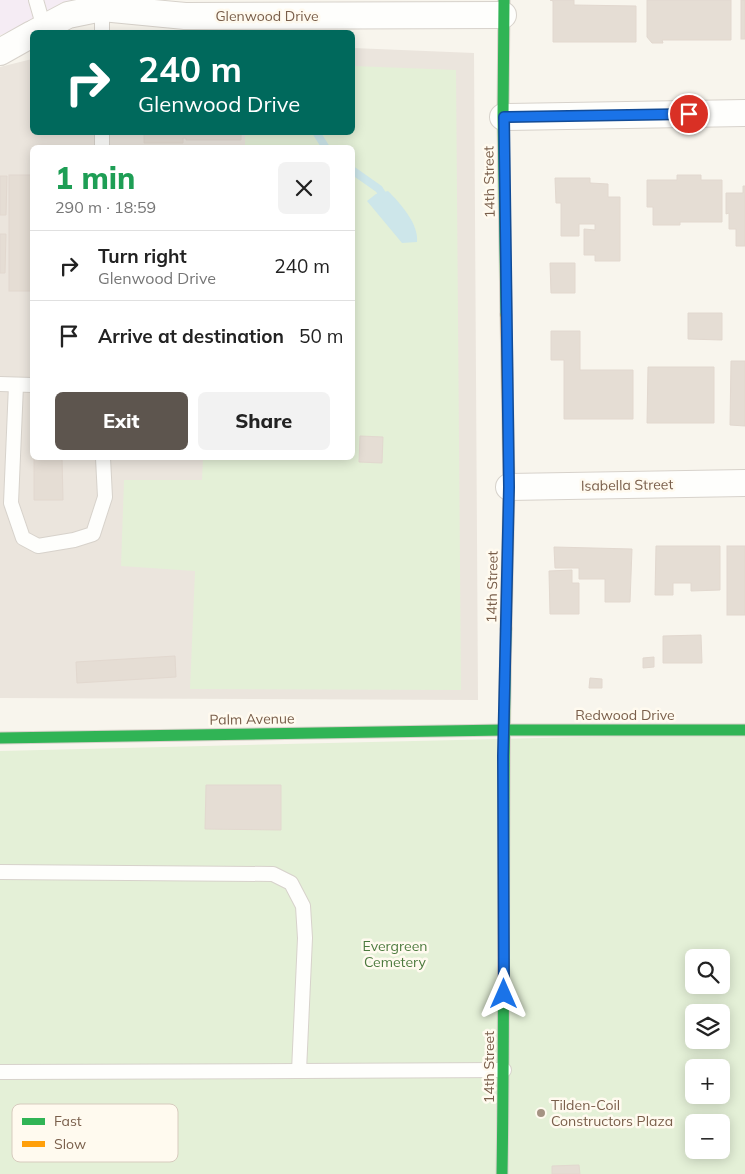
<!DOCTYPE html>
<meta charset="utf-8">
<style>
body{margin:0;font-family:Mulish,sans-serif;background:#f2f2f2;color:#222;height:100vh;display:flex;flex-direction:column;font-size:19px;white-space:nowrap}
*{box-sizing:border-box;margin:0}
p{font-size:16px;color:#767676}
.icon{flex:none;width:28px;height:28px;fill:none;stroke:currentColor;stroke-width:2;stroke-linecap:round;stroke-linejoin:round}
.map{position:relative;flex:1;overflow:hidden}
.side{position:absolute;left:30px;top:145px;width:325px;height:315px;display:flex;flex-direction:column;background:#fff;border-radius:8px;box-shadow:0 2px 12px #0003}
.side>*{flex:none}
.top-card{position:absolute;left:30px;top:30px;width:325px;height:105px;border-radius:8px;box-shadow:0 2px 12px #0003;background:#00695c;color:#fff;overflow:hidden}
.controls{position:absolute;left:685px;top:949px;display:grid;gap:10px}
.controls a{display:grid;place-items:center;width:45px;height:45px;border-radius:8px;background:#fff;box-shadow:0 2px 12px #0003;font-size:25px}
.pin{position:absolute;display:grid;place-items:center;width:42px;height:42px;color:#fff;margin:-21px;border:2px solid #fff;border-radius:50%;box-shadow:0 1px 5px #0007}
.me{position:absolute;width:55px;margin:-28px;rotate:0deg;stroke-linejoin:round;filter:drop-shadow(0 0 4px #0008)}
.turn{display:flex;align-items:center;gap:18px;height:105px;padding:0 25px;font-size:22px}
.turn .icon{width:65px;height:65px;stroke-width:2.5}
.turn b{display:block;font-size:35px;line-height:42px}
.round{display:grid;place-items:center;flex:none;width:52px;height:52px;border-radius:8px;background:#f2f2f2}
.head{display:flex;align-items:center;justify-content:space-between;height:85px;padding:0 25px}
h1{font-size:30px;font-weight:800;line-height:38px;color:#1e9e55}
.button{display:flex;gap:10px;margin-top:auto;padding:10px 25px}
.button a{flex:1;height:58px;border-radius:8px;background:#5d554e;color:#fff;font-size:20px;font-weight:800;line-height:58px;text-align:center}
.button a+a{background:#f2f2f2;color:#222}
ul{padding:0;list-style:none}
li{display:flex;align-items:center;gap:15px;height:70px;padding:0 25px;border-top:1px solid #e0e0e0}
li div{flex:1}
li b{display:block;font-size:19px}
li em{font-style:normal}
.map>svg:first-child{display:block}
.industrial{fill:#ebe5dd;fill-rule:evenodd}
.education{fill:#f5ecf4}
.green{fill:#e4f0d7;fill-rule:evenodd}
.water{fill:#cde6ea}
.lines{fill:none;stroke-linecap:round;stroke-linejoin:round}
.stream{stroke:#cde6ea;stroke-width:8}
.building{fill:#e5ddd4;stroke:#e2d8cf}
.lane-casing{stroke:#d7d2cb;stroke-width:16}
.street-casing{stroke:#d7d2cb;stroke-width:28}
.fast-casing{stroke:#d8d1c9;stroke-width:13}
.slow-casing{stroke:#d8d1c9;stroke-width:13}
.lane{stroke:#fefefc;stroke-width:14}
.street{stroke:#fefefc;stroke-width:26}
.fast{stroke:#30b455;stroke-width:11}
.slow{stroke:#ff9f0a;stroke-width:11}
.route-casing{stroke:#114b97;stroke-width:12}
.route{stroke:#1a73e8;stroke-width:9}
.poi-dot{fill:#a59383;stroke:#fffaef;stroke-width:2}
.labels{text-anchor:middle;stroke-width:5;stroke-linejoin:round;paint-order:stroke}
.street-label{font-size:14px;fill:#795e4a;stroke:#fffaef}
.park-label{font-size:14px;fill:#4c7a3e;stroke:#fffaef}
.poi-label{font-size:14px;fill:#795e4a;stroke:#fffaef;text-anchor:start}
.key{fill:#fffaef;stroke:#d7cbbe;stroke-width:1}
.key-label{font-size:14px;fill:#795e4a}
</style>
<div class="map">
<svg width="745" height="1174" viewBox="0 0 745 1174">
<rect width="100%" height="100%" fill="#f8f5ed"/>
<path class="industrial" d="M 353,48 L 474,53 L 478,700 L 0,698 L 0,67 L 32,59 L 32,132 L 352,132 ZM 32,148 L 352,148 L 352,458 L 32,458 Z"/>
<path class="education" d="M 0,0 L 80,0 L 61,3 L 10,32 L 0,35 Z"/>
<g class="green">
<path d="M 353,66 L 456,70 L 461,690 L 190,689 L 195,571 L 121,566 L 124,480 L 202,480 L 203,458 L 352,458 L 352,148 L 245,147 L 245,133 L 352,132 Z"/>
<path d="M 745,733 L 745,1174 L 0,1174 L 0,751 ZM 694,958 L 721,958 L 721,985 L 694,985 ZM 694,1012 L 721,1012 L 721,1040 L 694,1040 ZM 694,1068 L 721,1068 L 721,1095 L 694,1095 ZM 694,1122 L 721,1122 L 721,1150 L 694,1150 Z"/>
</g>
<path class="water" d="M 388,191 C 400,203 419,224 417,242 L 402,243 L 367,201 L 376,194 Z"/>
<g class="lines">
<g class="stream">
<path d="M 316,132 L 326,148"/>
<path d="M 352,170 L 379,189 L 387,202"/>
</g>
</g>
<g class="building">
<path d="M 550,0 L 574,0 L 574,5 L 636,6 L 636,42 L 553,42 L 553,1 Z"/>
<path d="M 647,0 L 731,0 L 731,40 L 662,40 L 663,43 L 652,43 L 647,37 Z"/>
<rect x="741" y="0" width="4" height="39"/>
<path d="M 144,132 L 241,132 L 241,140 L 186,140 L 186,138 L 183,138 L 183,143 L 144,143 Z"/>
<rect x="9" y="175" width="23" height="116"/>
<path d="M 677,175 L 701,175 L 701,180 L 722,180 L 722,222 L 680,222 L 680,225 L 653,225 L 653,207 L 647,207 L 647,180 L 677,180 Z"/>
<path d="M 0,176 L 7,176 L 6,215 L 0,215 Z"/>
<path d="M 555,178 L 590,178 L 590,183 L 608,184 L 608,197 L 620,197 L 620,261 L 595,261 L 595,255 L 584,255 L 584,229 L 595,230 L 595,224 L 579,224 L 579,236 L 561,236 L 561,203 L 556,203 Z"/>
<path d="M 743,186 L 745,186 L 745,246 L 736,246 L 736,229 L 729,229 L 729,213 L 726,214 L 726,193 L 743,193 Z"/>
<path d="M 0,234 L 6,234 L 5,273 L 0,273 Z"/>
<path d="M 550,263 L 575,263 L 575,293 L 551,293 Z"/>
<path d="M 688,313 L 722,313 L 722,340 L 688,339 Z"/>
<path d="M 551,331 L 580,331 L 580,370 L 633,370 L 633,419 L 564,419 L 564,360 L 551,360 Z"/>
<path d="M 731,361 L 745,361 L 745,426 L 730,425 Z"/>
<path d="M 648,367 L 714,367 L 714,423 L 647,423 Z"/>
<path d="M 360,436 L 383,437 L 382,463 L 359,462 Z"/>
<path d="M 34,458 L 62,458 L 63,500 L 34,500 Z"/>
<path d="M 656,546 L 720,546 L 720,590 L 691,591 L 691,583 L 673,583 L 673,595 L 655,595 Z"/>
<rect x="727" y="546" width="18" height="69"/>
<path d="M 554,547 L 632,549 L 630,602 L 605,602 L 605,579 L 579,579 L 579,568 L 555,568 Z"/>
<path d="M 572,570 L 572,583 L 579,583 L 579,614 L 550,614 L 549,571 Z"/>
<path d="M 701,635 L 702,663 L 663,663 L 663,636 Z"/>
<path d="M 175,656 L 176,677 L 77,683 L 76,662 Z"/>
<path d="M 654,657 L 654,667 L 643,668 L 643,658 Z"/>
<path d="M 590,678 L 602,679 L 602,688 L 589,688 Z"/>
<path d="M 206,785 L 281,785 L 281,830 L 205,829 Z"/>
<path d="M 579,1165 L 580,1174 L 552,1174 L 552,1166 Z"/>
</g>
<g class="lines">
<g class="lane-casing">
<g id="lane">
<path d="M 36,0 L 44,28"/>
<path d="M 102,8 L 102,32"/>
<path d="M 102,148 L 102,132"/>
<path d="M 0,384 L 32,385"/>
<path d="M 16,385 L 11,503 L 23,538 L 38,546 L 74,540 L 93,534 L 105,497 L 103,458"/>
<path d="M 0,872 L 273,874 L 291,883 L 303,906 L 305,938 L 299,1071 L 504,1070"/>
<path d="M 0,1072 L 299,1071"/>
</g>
</g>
<g class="street-casing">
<g id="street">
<path d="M 36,32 L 68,15 L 102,8 L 185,16 L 503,15"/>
<path d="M 0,52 L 32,34"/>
<path d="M 503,117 L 745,113"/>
<path d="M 509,487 L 745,483"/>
</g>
</g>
<g class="fast-casing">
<g id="fast">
<path d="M 504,0 L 503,117 L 506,315"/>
<path d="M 0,738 L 504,730 L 745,730"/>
<path d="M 502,1174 C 505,992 502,811 506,629"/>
</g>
</g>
<g class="slow-casing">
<path id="slow" d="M 506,629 L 509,487 L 506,315"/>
</g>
<use href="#lane" class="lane"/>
<use href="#street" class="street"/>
<use href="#fast" class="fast"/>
<use href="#slow" class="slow"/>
</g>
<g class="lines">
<g class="route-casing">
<path id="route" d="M 504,994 L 503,756 L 509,487 L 504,117 L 689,114"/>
</g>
<use href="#route" class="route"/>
</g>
<circle class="poi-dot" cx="541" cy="1113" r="5"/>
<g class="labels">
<g class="street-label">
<text x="267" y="21">Glenwood Drive</text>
<text transform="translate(489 182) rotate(-91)" y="5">14th Street</text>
<text transform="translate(627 485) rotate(-1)" y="5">Isabella Street</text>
<text transform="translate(492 587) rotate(-89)" y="5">14th Street</text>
<text x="625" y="720">Redwood Drive</text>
<text transform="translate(252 719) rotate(-1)" y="5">Palm Avenue</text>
<text transform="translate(489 1067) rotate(-90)" y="5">14th Street</text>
</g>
<g class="park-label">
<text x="395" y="951">Evergreen<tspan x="395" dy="16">Cemetery</tspan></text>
</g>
<g class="poi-label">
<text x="551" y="1110">Tilden-Coil<tspan x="551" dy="16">Constructors Plaza</tspan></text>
</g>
</g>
<rect x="12" y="1104" width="166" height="58" rx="8" class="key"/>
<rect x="22" y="1118" width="23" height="7" fill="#30b455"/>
<rect x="22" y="1141" width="23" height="6" fill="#ff9f0a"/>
<g class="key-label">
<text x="54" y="1126">Fast</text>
<text x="54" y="1149">Slow</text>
</g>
</svg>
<div class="controls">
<a><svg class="icon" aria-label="search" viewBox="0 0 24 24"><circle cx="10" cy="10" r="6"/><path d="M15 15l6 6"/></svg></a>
<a><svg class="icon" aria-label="layers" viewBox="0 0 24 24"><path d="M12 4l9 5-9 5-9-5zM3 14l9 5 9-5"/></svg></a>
<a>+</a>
<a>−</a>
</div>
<div class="pin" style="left:689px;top:114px;background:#d93025"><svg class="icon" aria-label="arrive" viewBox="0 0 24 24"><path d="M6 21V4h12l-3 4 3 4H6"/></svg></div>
<svg class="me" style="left:504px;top:994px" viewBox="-20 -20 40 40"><path d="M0-17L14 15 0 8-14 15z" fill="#1a73e8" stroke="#fff" stroke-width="4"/></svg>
<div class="top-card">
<div class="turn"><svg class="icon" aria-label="right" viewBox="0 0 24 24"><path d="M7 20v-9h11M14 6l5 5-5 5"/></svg><div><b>240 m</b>Glenwood Drive</div></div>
</div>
<section class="side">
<div class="head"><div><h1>1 min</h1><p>290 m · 18:59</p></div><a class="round"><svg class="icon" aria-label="close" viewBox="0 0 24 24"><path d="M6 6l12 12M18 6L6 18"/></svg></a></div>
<ul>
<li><svg class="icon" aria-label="right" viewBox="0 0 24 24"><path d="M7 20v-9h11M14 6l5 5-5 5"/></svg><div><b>Turn right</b><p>Glenwood Drive</p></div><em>240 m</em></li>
<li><svg class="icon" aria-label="arrive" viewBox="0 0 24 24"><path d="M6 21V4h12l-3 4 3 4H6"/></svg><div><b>Arrive at destination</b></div><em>50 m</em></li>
</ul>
<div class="button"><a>Exit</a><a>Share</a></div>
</section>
</div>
